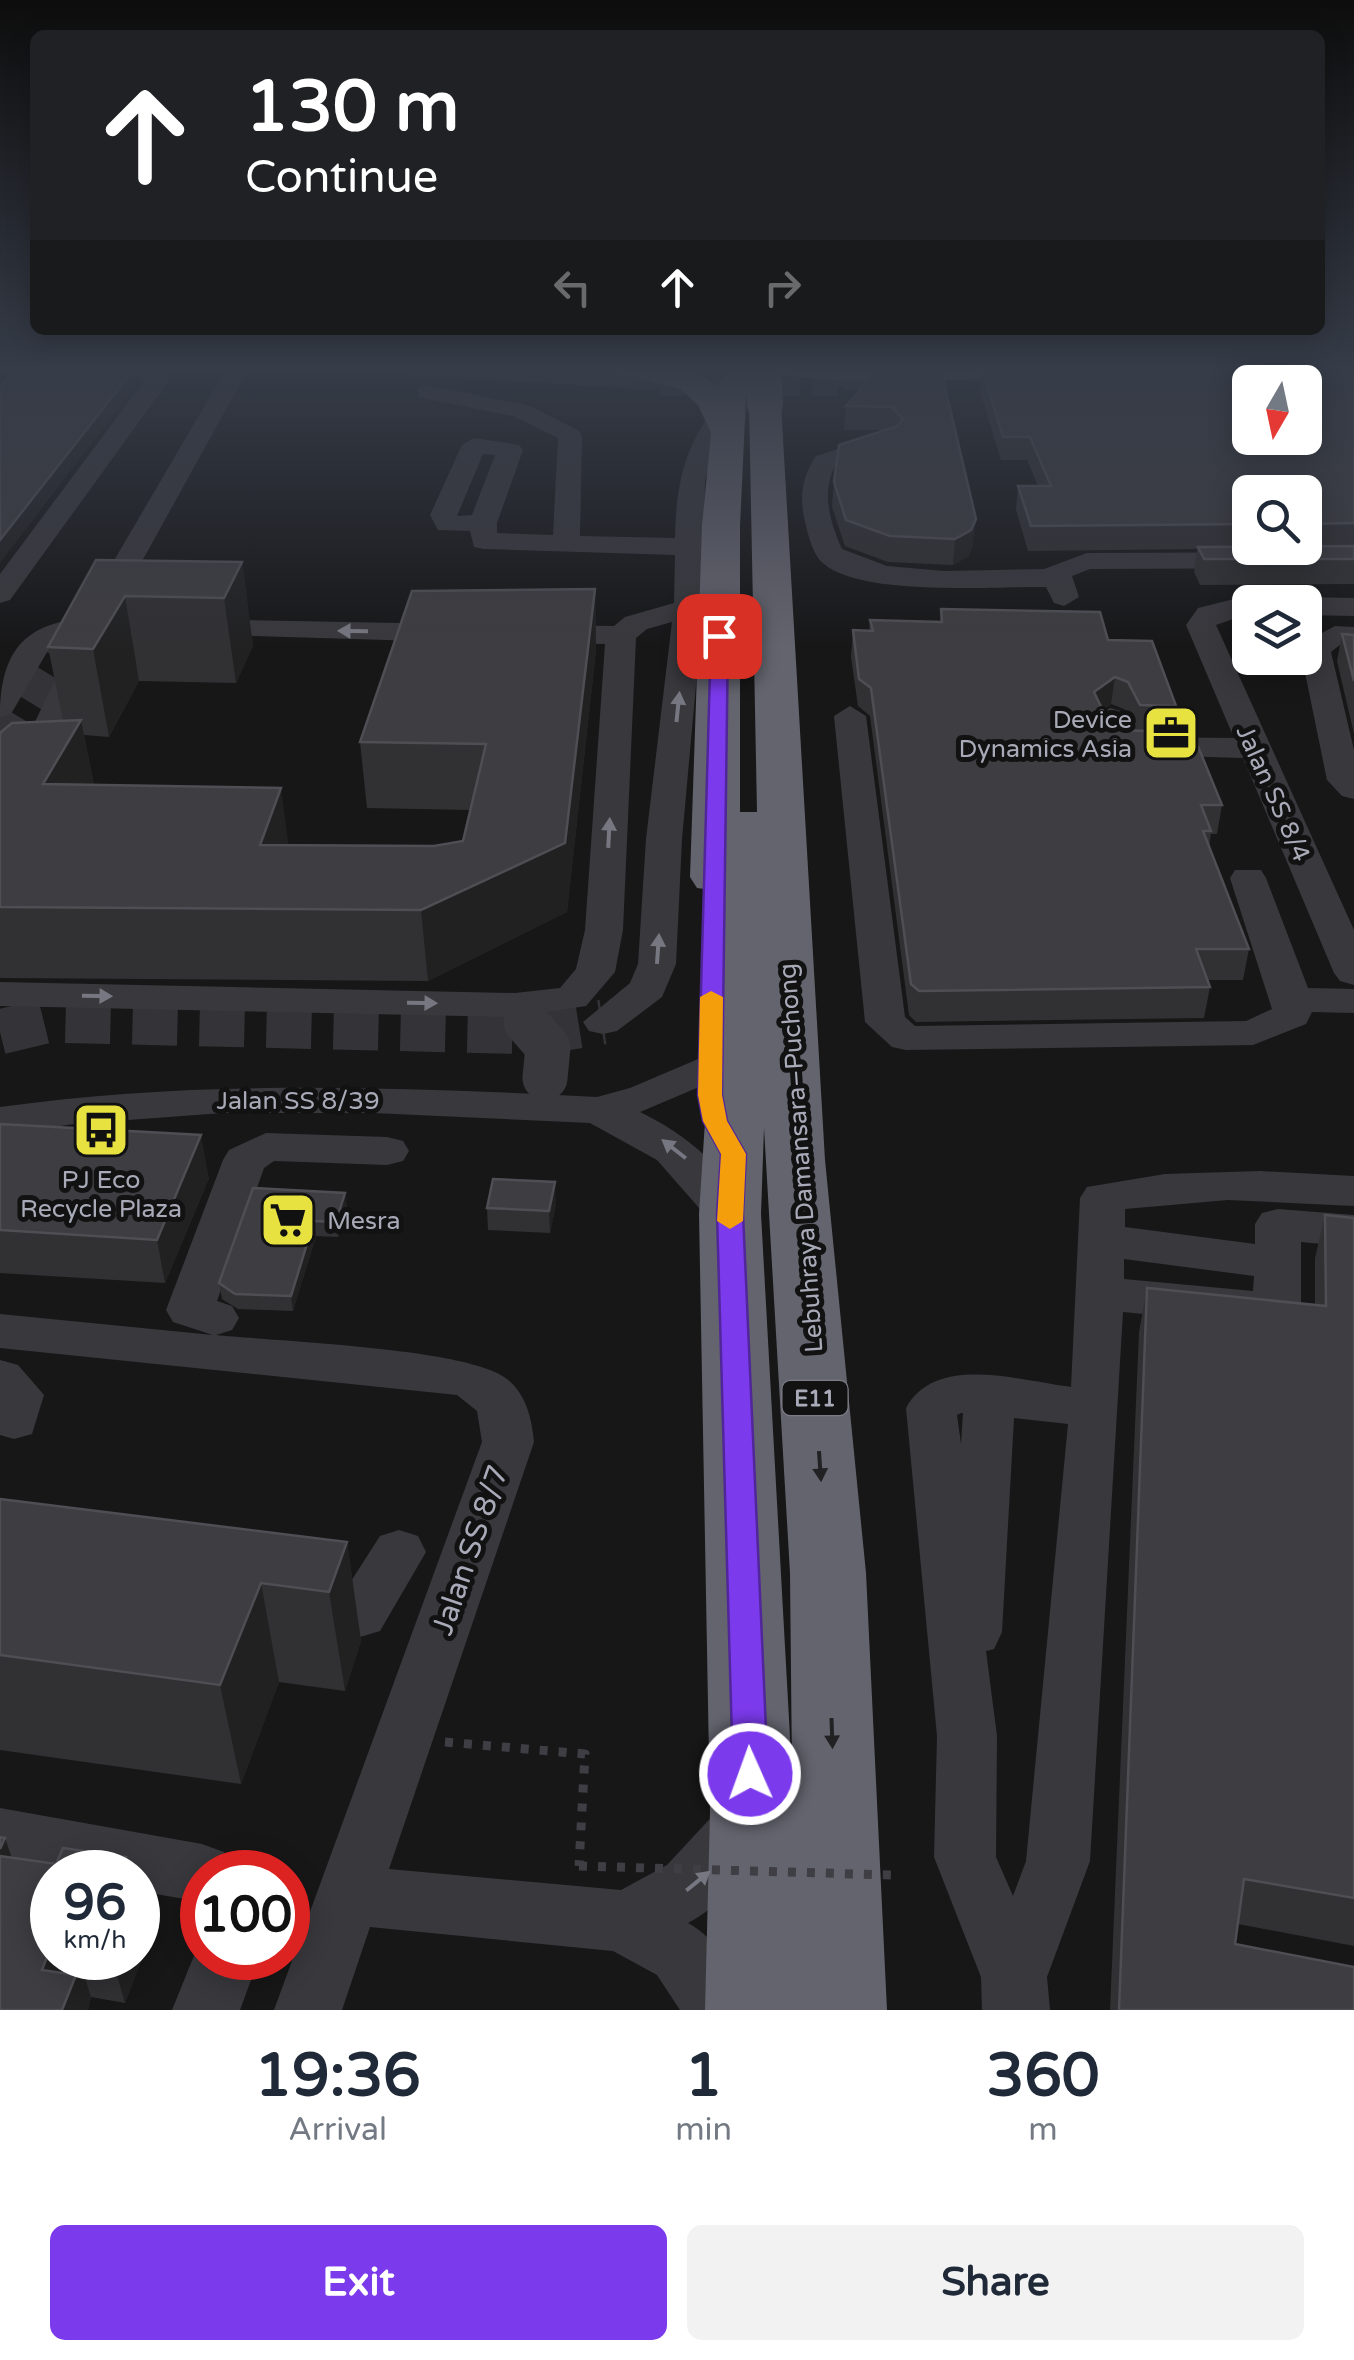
<!DOCTYPE html>
<meta charset="utf-8">
<style>
body{margin:0;font-family:"Varela Round",sans-serif;background:#f2f2f3;color:#1f2937;height:100vh;display:flex;flex-direction:column;font-size:38px;white-space:nowrap}
*{box-sizing:border-box;margin:0}
p{font-size:32px;color:#747a83}
.icon{flex:none;width:55px;height:55px;fill:none;stroke:currentColor;stroke-width:2;stroke-linecap:round;stroke-linejoin:round}
.map{position:relative;height:2010px;overflow:hidden}
.panel{display:flex;flex-direction:column;background:#fff;flex:1}
.panel>*{flex:none}
.banner{position:absolute;left:30px;top:30px;width:1295px;height:305px;border-radius:15px;box-shadow:0 5px 25px #0003;background:#202124;color:#fff;overflow:hidden}
.needle{width:65px;rotate:189deg}
.fabs{position:absolute;left:1232px;top:365px;display:grid;gap:20px}
.fabs a{display:grid;place-items:center;width:90px;height:90px;border-radius:15px;background:#fff;box-shadow:0 5px 25px #0003;font-size:50px}
.speed{position:absolute;left:30px;top:1850px;display:flex;gap:20px;font-size:50px;font-weight:700;text-align:center}
.speed>*{display:grid;place-content:center;width:130px;height:130px;border-radius:50%;background:#fff;box-shadow:0 5px 25px #0003;line-height:1}
.speed small{font-size:25px;font-weight:400}
.speed .limit{border:15px solid #d22;background:#fff;color:#111}
.pin{position:absolute;display:grid;place-items:center;width:85px;height:85px;color:#fff;margin:-42px;border-radius:20px;box-shadow:0 5px 15px #0006}
.me{position:absolute;width:110px;margin:-55px;rotate:358deg;stroke-linejoin:round;filter:drop-shadow(0 0 8px #0008)}
.turn{display:flex;align-items:center;gap:35px;height:210px;padding:0 50px;font-size:45px}
.turn .icon{width:130px;height:130px;stroke-width:2.5}
.turn b{display:block;font-size:70px;line-height:85px}
.lanes{display:flex;align-items:center;height:95px;padding:0 50px;background:#0003;justify-content:center;gap:50px;direction:ltr}
.lanes .off{opacity:.35}
.eta{display:flex;justify-content:space-evenly;align-items:center;height:170px;text-align:center}
.eta b{font-size:60px;font-weight:800;line-height:70px}
.cta{display:flex;gap:20px;margin-top:auto;padding:20px 50px}
.cta a{flex:1;height:115px;border-radius:15px;background:#7c3aed;color:#fff;font-size:40px;font-weight:800;line-height:115px;text-align:center}
.cta a+a{background:#f2f2f3;color:#1f2937}
.map>svg:first-child{display:block}
.lines{fill:none;stroke-linecap:round;stroke-linejoin:round}
.minor-tunnel-far2{stroke:#343438;stroke-width:26;stroke-dasharray:26 12;stroke-linecap:butt}
.minor-tunnel-far1{stroke:#343438;stroke-width:34;stroke-dasharray:34 18;stroke-linecap:butt}
.minor-tunnel{stroke:#343438;stroke-width:45;stroke-dasharray:45 22;stroke-linecap:butt}
.path{stroke:#3e3e44;stroke-width:9;stroke-dasharray:8 11;stroke-linecap:butt}
.minor{fill:#39383d;fill-rule:evenodd}
.highway{fill:#64646e;fill-rule:evenodd}
.path-bridge{stroke:#3e3e44;stroke-width:9;stroke-dasharray:8 11;stroke-linecap:butt}
.minor-bridge{stroke:#39383d;stroke-width:45}
.highway-bridge{stroke:#64646e;stroke-width:36}
.wall{fill:#313033;fill-rule:evenodd}
.shaded-wall{fill:#212122}
.building{fill:#3e3d41;stroke:#4f4e54;stroke-width:2.5;fill-rule:evenodd}
.oneway{fill:#777781}
.oneway2{fill:#222225}
.route{fill:#7c3aed;stroke:#51269a;stroke-width:2.5}
.slow{fill:#f59e0b}
.labels{text-anchor:middle;stroke-width:10;stroke-linejoin:round;paint-order:stroke}
.shield{fill:#121213;stroke:#7c7c86;stroke-width:2.5}
.shield-label{font-size:22px;font-weight:bold;fill:#a9aab8}
.poi-label{font-size:25px;fill:#a9aab8;stroke:#121213;text-anchor:end}
.street-label{font-size:25px;fill:#a9aab8;stroke:#121213}
.near-street-label{font-size:30px;fill:#a9aab8;stroke:#121213}
</style>
<div class="map">
<svg width="1354" height="2010" viewBox="0 0 1354 2010">
<rect width="100%" height="100%" fill="#171718"/>
<g class="lines">
<path class="minor-tunnel-far2" d="M 660,383 L 846,383"/>
<path class="minor-tunnel-far1" d="M 0,745 L 60,647"/>
<path class="minor-tunnel" d="M 0,1032 L 49,1020 L 540,1032 L 603,1022"/>
<path class="path" d="M 445,1742 L 585,1754 L 579,1866"/>
<g class="minor">
<path d="M 0,366 L 149,366 L 170,379 L 10,600 L 0,603 L 0,574 L 144,381 L 135,377 L 0,374 Z"/>
<path d="M 228,366 L 250,366 L 115,610 L 103,618 L 124,621 L 128,627 L 124,633 L 67,638 L 50,647 L 11,714 L 0,717 C 0,648 27,619 98,618 L 85,610 Z"/>
<path d="M 376,366 L 492,366 L 653,376 L 665,383 L 653,390 L 387,373 Z"/>
<path d="M 1105,366 L 1354,366 L 1354,375 L 1108,379 L 1097,372 Z"/>
<path d="M 920,374 L 932,381 L 928,386 L 846,390 L 834,383 L 846,376 Z"/>
<path d="M 426,385 L 530,406 L 579,431 L 582,436 L 580,536 L 675,538 C 676,489 683,449 713,410 L 731,410 L 734,415 L 719,435 L 705,480 L 703,608 L 682,839 L 676,964 L 662,997 L 617,1031 L 603,1034 L 589,1031 L 583,1022 L 630,983 L 638,964 L 646,839 L 672,622 L 647,629 L 636,638 L 623,930 L 615,972 L 586,1006 L 515,1017 L 0,1006 L 0,982 L 515,993 L 560,988 L 576,969 L 585,930 L 605,644 L 541,643 L 526,634 L 541,625 L 614,626 L 625,617 L 674,603 L 675,555 L 484,549 L 474,547 L 470,531 L 438,530 L 430,515 L 462,445 L 474,438 L 519,445 L 523,450 L 497,523 L 497,533 L 553,535 L 558,438 L 513,416 L 418,397 L 418,387 ZM 483,454 L 495,455 L 472,515 L 457,516 Z"/>
<path d="M 886,434 L 898,441 L 895,446 L 835,466 C 821,493 830,522 842,549 L 887,566 L 944,571 L 1044,569 L 1087,553 L 1354,552 L 1354,568 L 1090,569 L 1072,576 L 1079,597 L 1064,606 L 1054,603 L 1046,587 C 996,586 863,597 824,564 C 813,556 808,534 805,522 C 799,497 802,477 816,456 Z"/>
<path d="M 1250,595 L 1264,602 L 1250,602 L 1250,613 L 1216,625 L 1354,930 L 1354,985 L 1340,981 L 1334,973 L 1243,758 L 1108,754 L 1094,718 L 1110,708 L 1121,711 L 1133,737 L 1234,738 L 1186,625 L 1198,608 Z"/>
<path d="M 1305,597 L 1354,598 L 1354,616 L 1305,615 L 1305,602 L 1293,602 Z"/>
<path d="M 196,619 L 453,624 L 468,633 L 453,642 L 185,634 L 181,628 L 185,622 Z"/>
<path d="M 1335,626 L 1354,627 L 1354,645 L 1341,644 L 1331,652 L 1354,750 L 1354,799 L 1342,796 L 1327,780 L 1302,658 L 1305,642 Z"/>
<path d="M 82,646 L 97,655 C 79,696 48,788 0,800 L 0,772 L 32,728 L 67,655 Z"/>
<path d="M 850,706 L 866,716 L 905,1017 L 915,1026 L 1246,1021 L 1272,1009 L 1230,878 L 1235,870 L 1261,870 L 1266,878 L 1308,988 L 1354,989 L 1354,1013 L 1312,1012 L 1306,1024 L 1253,1045 L 906,1050 L 892,1047 L 865,1022 L 834,716 Z"/>
<path d="M 710,1054 L 725,1058 L 731,1067 L 725,1076 L 640,1112 C 688,1135 725,1169 753,1214 L 746,1225 L 730,1229 L 714,1225 L 657,1160 L 590,1123 L 373,1113 L 223,1113 L 74,1124 L 0,1135 L 0,1107 C 199,1079 397,1087 597,1097 L 630,1088 Z"/>
<path d="M 266,1133 L 387,1137 L 403,1141 L 409,1151 L 403,1161 L 387,1165 L 274,1161 L 264,1168 L 217,1301 L 232,1306 L 239,1318 L 232,1330 L 216,1335 C 273,1341 471,1348 507,1379 C 526,1394 532,1419 534,1442 L 389,1869 L 621,1890 L 667,1865 L 719,1809 L 741,1801 L 763,1809 L 772,1829 C 754,1869 727,1901 688,1923 C 718,1939 740,1979 754,2010 L 680,2010 L 657,1975 L 613,1951 L 370,1927 L 342,2010 L 274,2010 L 482,1442 L 477,1411 L 457,1395 L 0,1348 L 0,1314 L 213,1335 L 173,1322 L 166,1310 L 223,1160 L 229,1150 Z"/>
<path d="M 1260,1171 L 1354,1176 L 1354,1206 L 1228,1200 L 1125,1209 L 1125,1227 L 1255,1244 L 1255,1224 L 1262,1213 L 1278,1209 L 1354,1215 L 1354,1247 L 1301,1242 L 1301,1310 L 1294,1322 L 1277,1327 L 1123,1312 L 1090,1861 L 1047,1977 L 1050,2010 L 982,2010 L 981,1977 L 934,1857 L 937,1736 L 906,1408 C 936,1353 1020,1381 1071,1387 L 1080,1198 L 1087,1187 L 1165,1174 ZM 1124,1259 L 1254,1276 L 1253,1291 L 1124,1279 ZM 961,1413 L 963,1413 L 961,1444 L 957,1415 ZM 1014,1418 L 1068,1424 L 1026,1861 L 1013,1896 L 996,1857 L 997,1736 L 986,1651 L 994,1649 L 1002,1632 Z"/>
<path d="M 0,1360 L 18,1365 L 44,1395 L 32,1434 L 14,1439 L 0,1435 Z"/>
<path d="M 399,1530 L 418,1536 L 426,1552 L 380,1631 L 360,1637 L 283,1623 L 275,1607 L 283,1591 L 303,1584 L 346,1589 L 380,1536 Z"/>
<path d="M 0,1808 L 202,1844 L 224,1852 L 233,1872 L 202,1872 L 202,1902 L 138,1891 L 138,1872 L 52,1875 L 0,1866 Z"/>
<path d="M 202,1936 L 202,1958 L 259,1958 L 240,2010 L 172,2010 Z"/>
</g>
<g class="highway">
<path d="M 611,366 C 648,365 686,360 716,386 C 726,371 740,364 757,368 L 762,375 L 746,397 L 740,526 L 740,812 L 757,812 L 749,404 L 765,394 L 781,404 L 825,1160 L 866,1573 L 887,2010 L 705,2010 L 710,1812 L 699,1214 L 720,891 L 697,888 L 690,877 L 702,526 L 711,433 L 698,405 L 680,389 L 616,373 ZM 764,1128 L 790,1573 L 792,1773 L 761,1214 Z"/>
<path d="M 762,366 L 1086,366 L 1070,375 C 1027,377 780,391 762,366 Z"/>
</g>
<path class="path-bridge" d="M 579,1866 L 891,1875"/>
<path class="minor-bridge" d="M 526,1022 L 548,1047 L 545,1078"/>
<path class="highway-bridge" d="M 763,366 L 765,404"/>
</g>
<g class="wall">
<path d="M 982,369 L 1354,370 L 1354,584 L 1200,585 L 1194,572 L 1197,549 L 1028,551 L 1016,510 L 1018,486 L 1038,486 L 1027,460 L 1001,460 L 980,391 ZM 1250,492 L 1305,492 L 1305,548 L 1250,548 Z"/>
<path d="M 876,372 L 973,544 L 969,556 L 953,565 L 888,562 L 845,546 L 832,507 L 834,482 L 883,430 L 844,430 L 846,406 Z"/>
<path d="M 96,560 L 242,562 L 253,646 L 236,683 L 139,681 L 109,737 L 84,735 L 94,785 L 288,845 L 434,846 L 463,841 L 470,810 L 367,808 L 360,742 L 595,589 L 596,650 L 567,912 L 428,981 L 0,978 L 0,733 L 63,720 L 48,647 Z"/>
<path d="M 941,609 L 1108,640 L 1176,706 L 1171,731 L 1189,744 L 1222,805 L 1217,834 L 1211,834 L 1209,847 L 1249,949 L 1243,980 L 1207,980 L 1210,987 L 1204,1018 L 916,1022 L 909,1015 L 870,716 L 858,706 L 851,657 L 853,630 L 869,631 L 870,620 L 940,622 ZM 1111,704 L 1124,709 L 1134,730 L 1112,730 L 1103,710 Z"/>
<path d="M 1342,634 L 1354,635 L 1354,734 L 1337,661 Z"/>
<path d="M 0,1124 L 209,1178 L 165,1283 L 0,1273 Z"/>
<path d="M 345,1193 L 347,1208 L 338,1237 L 316,1236 L 293,1311 L 238,1309 L 222,1299 L 219,1283 Z"/>
<path d="M 556,1204 L 550,1233 L 488,1230 L 487,1208 Z"/>
<path d="M 1325,1215 L 1354,1218 L 1354,1946 L 1238,1924 L 1235,1944 L 1354,2010 L 1110,2010 L 1139,1332 L 1147,1288 L 1315,1305 L 1315,1258 Z"/>
<path d="M 0,1499 L 347,1542 L 361,1641 L 345,1691 L 279,1682 L 241,1784 L 0,1750 Z"/>
<path d="M 0,1837 L 5,1838 L 12,1858 L 56,1864 L 63,1848 L 126,1857 L 130,1872 L 52,1872 L 52,1958 L 138,1958 L 138,1898 L 149,1940 L 125,2003 L 91,1997 L 88,2010 L 0,2010 Z"/>
</g>
<g class="shaded-wall">
<path d="M 134,369 L 136,385 L 0,563 L 0,540 Z"/>
<path d="M 976,519 L 973,544 L 969,556 L 953,565 L 955,539 Z"/>
<path d="M 242,562 L 253,646 L 236,683 L 224,598 Z"/>
<path d="M 595,589 L 596,650 L 567,912 L 428,981 L 421,910 L 565,843 Z"/>
<path d="M 125,596 L 139,681 L 109,737 L 93,649 Z"/>
<path d="M 1115,677 L 1111,704 L 1090,719 L 1094,692 Z"/>
<path d="M 81,720 L 94,785 L 43,784 Z"/>
<path d="M 281,788 L 290,856 L 260,845 Z"/>
<path d="M 201,1135 L 209,1178 L 165,1283 L 157,1240 Z"/>
<path d="M 555,1182 L 556,1204 L 550,1233 L 549,1211 Z"/>
<path d="M 345,1193 L 347,1208 L 338,1237 L 336,1222 Z"/>
<path d="M 314,1221 L 316,1236 L 293,1311 L 291,1296 Z"/>
<path d="M 347,1542 L 361,1641 L 345,1691 L 329,1592 Z"/>
<path d="M 261,1583 L 279,1682 L 241,1784 L 220,1685 Z"/>
<path d="M 5,1838 L 33,1921 L 0,1864 L 0,1849 Z"/>
<path d="M 126,1857 L 130,1872 L 120,1872 Z"/>
<path d="M 138,1898 L 149,1940 L 125,2003 L 112,1958 L 138,1958 Z"/>
<path d="M 52,1944 L 52,1958 L 79,1958 L 91,1997 L 88,2010 L 56,2010 L 42,1970 Z"/>
</g>
<g class="building">
<path d="M 18,367 L 134,369 L 0,540 L 0,387 Z"/>
<path d="M 982,369 L 1354,370 L 1354,523 L 1305,524 L 1305,492 L 1250,492 L 1250,524 L 1031,526 L 1018,486 L 1051,486 L 1030,437 L 1003,437 ZM 1250,382 L 1305,382 L 1305,438 L 1250,438 Z"/>
<path d="M 941,370 L 976,519 L 971,530 L 955,539 L 890,536 L 846,520 L 834,482 L 839,445 L 898,426 L 903,419 L 893,409 L 897,407 L 846,406 L 876,372 Z"/>
<path d="M 1354,546 L 1354,559 L 1204,559 L 1198,547 Z"/>
<path d="M 96,560 L 242,562 L 224,598 L 125,596 L 93,649 L 48,647 Z"/>
<path d="M 595,589 L 565,843 L 421,910 L 0,907 L 0,733 L 12,723 L 81,720 L 43,784 L 281,788 L 260,845 L 434,846 L 463,841 L 486,744 L 360,742 L 412,591 Z"/>
<path d="M 941,609 L 1100,612 L 1108,640 L 1152,641 L 1176,706 L 1140,705 L 1128,682 L 1115,677 L 1094,692 L 1112,730 L 1185,732 L 1189,744 L 1197,744 L 1222,805 L 1201,805 L 1211,831 L 1203,831 L 1249,949 L 1196,949 L 1210,987 L 919,991 L 911,984 L 871,688 L 859,679 L 853,630 L 873,631 L 870,620 L 942,622 Z"/>
<path d="M 1342,634 L 1354,635 L 1354,681 Z"/>
<path d="M 0,1124 L 201,1135 L 157,1240 L 0,1230 Z"/>
<path d="M 493,1179 L 555,1182 L 549,1211 L 487,1208 Z"/>
<path d="M 253,1188 L 345,1193 L 336,1222 L 314,1221 L 291,1296 L 235,1294 L 219,1283 Z"/>
<path d="M 1325,1215 L 1354,1218 L 1354,1898 L 1244,1879 L 1235,1944 L 1354,1967 L 1354,2010 L 1119,2010 L 1147,1288 L 1326,1306 Z"/>
<path d="M 0,1499 L 347,1542 L 329,1592 L 261,1583 L 220,1685 L 0,1655 Z"/>
<path d="M 0,1837 L 5,1838 L 0,1849 Z"/>
<path d="M 63,1848 L 126,1857 L 120,1872 L 52,1872 L 52,1944 L 42,1970 L 76,1975 L 62,2010 L 0,2010 L 0,1856 L 56,1864 Z"/>
</g>
<defs><path id="oneway-solid" d="M-6-.8H1V-3.2L6.5 0L1 3.2V.8H-6Z" transform="scale(2.5)"/></defs>
<g class="oneway">
<use href="#oneway-solid" transform="translate(353 631) rotate(-179)"/>
<use href="#oneway-solid" transform="translate(678 707) rotate(-84)"/>
<use href="#oneway-solid" transform="translate(609 833) rotate(-87)"/>
<use href="#oneway-solid" transform="translate(658 949) rotate(-86)"/>
<use href="#oneway-solid" transform="translate(97 996) rotate(1)"/>
<use href="#oneway-solid" transform="translate(422 1003) rotate(1)"/>
<use href="#oneway-solid" transform="translate(674 1149) rotate(-142)"/>
<use href="#oneway-solid" transform="translate(698 1881) rotate(-39)"/>
</g>
<g class="oneway2">
<use href="#oneway-solid" transform="translate(820 1466) rotate(86)"/>
<use href="#oneway-solid" transform="translate(832 1733) rotate(88)"/>
</g>
<linearGradient id="sky" x2="0" y2="1"><stop stop-color="#0d0d0d"/><stop offset="0.57" stop-color="#363c48"/><stop offset="1" stop-color="#363c48" stop-opacity="0"/></linearGradient>
<rect width="1354" height="647" fill="url(#sky)"/>
<path class="route" d="M 719,631 L 728,636 L 722,1095 L 727,1121 L 746,1154 L 743,1214 L 768,1774 L 762,1784 L 750,1789 L 738,1784 L 733,1774 L 717,1214 L 721,1154 L 703,1121 L 698,1095 L 711,636 Z"/>
<path class="slow" d="M 711,991 L 723,997 L 722,1095 L 727,1121 L 746,1154 L 743,1221 L 730,1229 L 717,1221 L 721,1154 L 703,1121 L 698,1095 L 700,997 Z"/>
<defs>
<g id="office-square" transform="scale(2.875)"><rect x="-9" y="-9" width="18" height="18" rx="4" fill="#e7e240" stroke="#121213"/><path d="M-6-3h4V-5.5h4V-3h4V5H-6ZM-1-4.5V-3h2v-1.5ZM-6 0V1H6V0Z" fill="#111"/></g>
<g id="bus-square" transform="scale(2.875)"><rect x="-9" y="-9" width="18" height="18" rx="4" fill="#e7e240" stroke="#121213"/><path d="M-5-6H5V4H4V6H2V4H-2V6H-4V4H-5ZM-3.5-4V0h7V-4ZM-3.5 1.2v1.5H-2V1.2ZM2 1.2v1.5H3.5V1.2Z" fill="#111"/></g>
<g id="supermarket-square" transform="scale(2.875)"><rect x="-9" y="-9" width="18" height="18" rx="4" fill="#e7e240" stroke="#121213"/><path d="M-6-5.5h2.5l.6 2H6L4.5 2H-2.5L-4.4-4H-6ZM-1.5 3.2a1.3 1.3 0 1 0 .1 0ZM3 3.2a1.3 1.3 0 1 0 .1 0Z" fill="#111"/></g>
</defs>
<g fill-rule="evenodd">
<use href="#office-square" x="1171" y="733"/>
<use href="#bus-square" x="101" y="1130"/>
<use href="#supermarket-square" x="288" y="1220"/>
</g>
<g class="labels">
<rect class="shield" x="782.5" y="1381" width="65" height="34" rx="8"/>
<g class="shield-label">
<text x="815" y="1406">E11</text>
</g>
<g class="poi-label">
<text x="1132" y="728">Device<tspan x="1132" dy="29">Dynamics Asia</tspan></text>
<text x="101" y="1188" text-anchor="middle">PJ Eco<tspan x="101" dy="29">Recycle Plaza</tspan></text>
<text x="327" y="1229" text-anchor="start">Mesra</text>
</g>
<g class="street-label">
<text transform="translate(1274 793) rotate(66)" y="9">Jalan SS 8/4</text>
<text x="298" y="1109">Jalan SS 8/39</text>
<text transform="translate(800 1158) rotate(-94)" y="9">Lebuhraya Damansara–Puchong</text>
</g>
<g class="near-street-label">
<text transform="translate(470 1550) rotate(-71)" y="10">Jalan SS 8/7</text>
</g>
</g>
</svg>
<div class="fabs">
<a><svg class="needle" viewBox="-14 -14 28 28"><path d="M0-13l5 13h-10z" fill="#e53935"/><path d="M0 13l5-13h-10z" fill="#747a83"/></svg></a>
<a><svg class="icon" aria-label="search" viewBox="0 0 24 24"><circle cx="10" cy="10" r="6"/><path d="M15 15l6 6"/></svg></a>
<a><svg class="icon" aria-label="layers" viewBox="0 0 24 24"><path d="M12 4l9 5-9 5-9-5zM3 14l9 5 9-5"/></svg></a>
</div>
<div class="speed"><div>96<small>km/h</small></div><div class="limit">100</div></div>
<div class="pin" style="left:719px;top:636px;background:#d93025"><svg class="icon" aria-label="arrive" viewBox="0 0 24 24"><path d="M6 21V4h12l-3 4 3 4H6"/></svg></div>
<svg class="me" style="left:750px;top:1774px" viewBox="-20 -20 40 40"><circle r="17" fill="#7c3aed" stroke="#fff" stroke-width="3"/><path d="M0-11L8 9 0 5-8 9z" fill="#fff"/></svg>
<div class="banner">
<div class="turn"><svg class="icon" aria-label="ahead" viewBox="0 0 24 24"><path d="M12 20V5M6 11l6-6 6 6"/></svg><div><b>130 m</b>Continue</div></div>
<div class="lanes"><svg class="icon off" aria-label="left" viewBox="0 0 24 24"><path d="M17 20v-9H6M10 6l-5 5 5 5"/></svg><svg class="icon" aria-label="ahead" viewBox="0 0 24 24"><path d="M12 20V5M6 11l6-6 6 6"/></svg><svg class="icon off" aria-label="right" viewBox="0 0 24 24"><path d="M7 20v-9h11M14 6l5 5-5 5"/></svg></div>
</div>
</div>
<section class="panel">
<div class="eta">
<div><b>19:36</b><p>Arrival</p></div>
<div><b>1</b><p>min</p></div>
<div><b>360</b><p>m</p></div>
</div>
<div class="cta"><a>Exit</a><a>Share</a></div>
</section>
